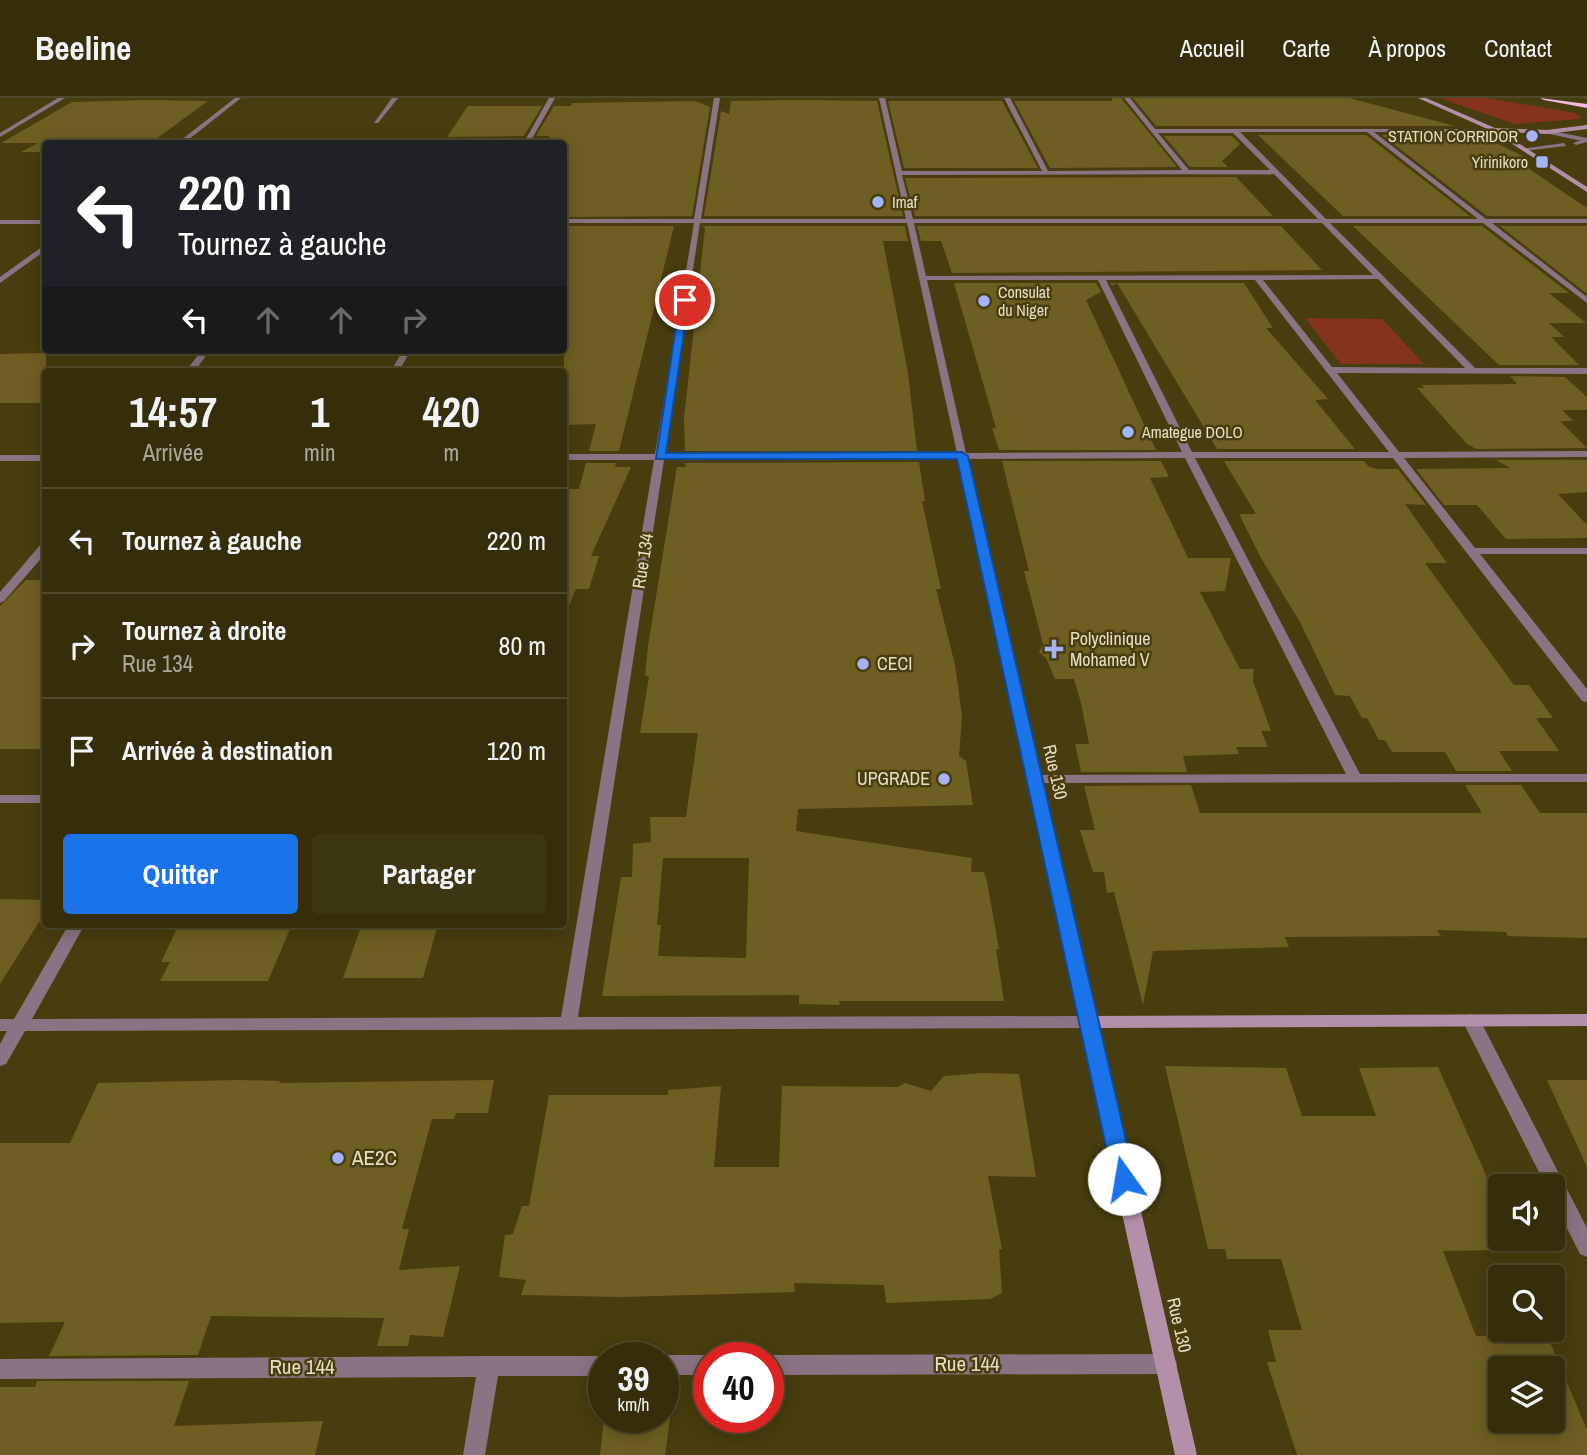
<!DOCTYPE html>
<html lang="fr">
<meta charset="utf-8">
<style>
body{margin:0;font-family:"Archivo Narrow",sans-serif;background:#3d3613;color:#f1f3f6;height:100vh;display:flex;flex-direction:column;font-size:26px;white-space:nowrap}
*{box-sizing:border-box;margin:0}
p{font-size:23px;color:#aaa89c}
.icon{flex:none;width:38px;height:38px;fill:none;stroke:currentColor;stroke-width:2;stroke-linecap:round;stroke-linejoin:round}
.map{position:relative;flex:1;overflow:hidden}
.sheet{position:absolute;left:42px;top:270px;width:525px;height:560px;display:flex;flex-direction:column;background:#362e0a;border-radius:7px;box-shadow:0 4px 18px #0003,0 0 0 2px #504a2b}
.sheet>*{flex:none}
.hud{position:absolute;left:42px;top:42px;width:525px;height:214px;border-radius:7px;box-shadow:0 4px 18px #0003,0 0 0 2px #504a2b;background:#202124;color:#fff;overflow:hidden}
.tools{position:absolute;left:1488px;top:1076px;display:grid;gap:14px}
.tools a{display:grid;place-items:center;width:77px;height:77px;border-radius:7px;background:#362e0a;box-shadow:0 4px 18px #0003,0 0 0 2px #504a2b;font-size:35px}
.speed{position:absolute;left:588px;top:1244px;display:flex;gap:14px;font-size:35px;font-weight:700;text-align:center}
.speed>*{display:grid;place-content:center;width:91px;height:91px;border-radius:50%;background:#362e0a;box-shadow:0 4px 18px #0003,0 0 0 2px #504a2b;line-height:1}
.speed small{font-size:18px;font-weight:400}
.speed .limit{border:10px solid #d22;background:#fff;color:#111}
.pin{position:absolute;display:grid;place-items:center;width:60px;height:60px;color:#fff;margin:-30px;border:4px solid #fff;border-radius:50%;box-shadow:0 2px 7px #0007}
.me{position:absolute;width:77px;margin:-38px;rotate:347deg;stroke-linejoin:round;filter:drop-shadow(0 0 5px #0008)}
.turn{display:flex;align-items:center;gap:24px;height:147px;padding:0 21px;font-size:32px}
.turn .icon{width:91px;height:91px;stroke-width:2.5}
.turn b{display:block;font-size:49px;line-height:60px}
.lanes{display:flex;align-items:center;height:66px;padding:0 21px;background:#0003;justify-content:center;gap:35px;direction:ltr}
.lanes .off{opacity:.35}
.eta{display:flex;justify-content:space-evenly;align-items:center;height:119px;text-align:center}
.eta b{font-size:42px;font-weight:800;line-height:49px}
.button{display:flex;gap:14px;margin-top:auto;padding:14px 21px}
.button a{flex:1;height:80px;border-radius:7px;background:#1a73e8;color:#fff;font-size:28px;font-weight:800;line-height:80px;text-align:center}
.button a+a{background:#3d3613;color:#f1f3f6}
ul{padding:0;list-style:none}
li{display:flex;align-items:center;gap:21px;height:105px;padding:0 21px;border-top:2px solid #504a2b}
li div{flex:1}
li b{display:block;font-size:26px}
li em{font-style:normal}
header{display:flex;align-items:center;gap:42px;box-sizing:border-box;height:98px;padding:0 35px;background:#362e0a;border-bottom:2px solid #504a2b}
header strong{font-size:33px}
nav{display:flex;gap:38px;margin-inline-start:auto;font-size:24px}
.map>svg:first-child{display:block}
.green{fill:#85331d}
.building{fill:#6d5f21;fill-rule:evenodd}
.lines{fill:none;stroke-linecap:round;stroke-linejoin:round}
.lane{fill:#8a7383;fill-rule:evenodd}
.street{fill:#8a7383;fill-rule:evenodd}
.secondary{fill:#b390aa;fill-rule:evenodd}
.highway{fill:#f1bae2;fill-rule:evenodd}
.route{fill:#1a73e8;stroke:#114b97;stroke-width:2}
.poi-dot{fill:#a4b2fc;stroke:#483d0e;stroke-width:2.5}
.labels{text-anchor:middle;stroke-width:5;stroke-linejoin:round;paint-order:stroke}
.far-poi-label{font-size:16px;fill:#e7dfc1;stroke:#483d0e;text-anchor:start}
.street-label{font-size:18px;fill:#e7dfc1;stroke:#483d0e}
.poi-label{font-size:18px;fill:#e7dfc1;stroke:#483d0e;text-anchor:start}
.near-poi-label{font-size:21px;fill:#e7dfc1;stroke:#483d0e;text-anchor:start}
.near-street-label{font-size:21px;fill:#e7dfc1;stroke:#483d0e}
</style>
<header>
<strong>Beeline</strong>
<nav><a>Accueil</a><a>Carte</a><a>À propos</a><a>Contact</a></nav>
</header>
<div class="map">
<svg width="1587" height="1357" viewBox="0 0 1587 1357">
<rect width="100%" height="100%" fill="#483d0e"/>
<g class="green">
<path d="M 1440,0 L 1487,0 L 1575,15 L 1580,18 L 1580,21 L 1515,26 Z"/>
<path d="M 1305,220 L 1382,221 L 1424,266 L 1341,266 Z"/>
</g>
<g class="building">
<path d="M 1112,0 L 1121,0 L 1177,69 L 1050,70 L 1014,3 L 1112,3 Z"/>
<path d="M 1133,0 L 1349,0 L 1455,28 L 1156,28 Z"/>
<path d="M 146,2 L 208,3 L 149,46 L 46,46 L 46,54 L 21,54 L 38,45 L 1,45 L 72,4 Z"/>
<path d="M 800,2 L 877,3 L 903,118 L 704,118 L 721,13 L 729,16 L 731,3 Z"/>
<path d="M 695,3 L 710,9 L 692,118 L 564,119 L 564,46 L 546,46 L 549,38 L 536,38 L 554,8 L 571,8 L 572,5 Z"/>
<path d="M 888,3 L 1002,3 L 1038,70 L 904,70 Z"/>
<path d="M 468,8 L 542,8 L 524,38 L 447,39 Z"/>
<path d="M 1258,37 L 1366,37 L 1470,118 L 1343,118 Z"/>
<path d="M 1382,37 L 1479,37 L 1523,58 L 1513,60 L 1587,110 L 1587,118 L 1487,118 Z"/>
<path d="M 1164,38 L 1232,38 L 1240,46 L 1222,63 L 1228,69 L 1190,69 Z"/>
<path d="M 1236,79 L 1273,118 L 915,118 L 905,80 Z"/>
<path d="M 564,128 L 674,128 L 619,353 L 589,353 L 596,326 L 564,327 Z"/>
<path d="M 702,128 L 905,128 L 908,143 L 883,143 L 908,275 L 917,353 L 685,353 L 684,320 L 705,130 Z"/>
<path d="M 917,128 L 1281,128 L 1322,172 L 952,175 L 941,143 L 921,143 Z"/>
<path d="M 1353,128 L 1482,128 L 1569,195 L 1549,195 L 1586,225 L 1549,225 L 1564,239 L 1551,239 L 1579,267 L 1499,267 Z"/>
<path d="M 1500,128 L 1587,128 L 1587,195 L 1586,195 Z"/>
<path d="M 954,185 L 1096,185 L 1101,194 L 1086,202 L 1156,352 L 999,352 L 992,330 L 996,330 Z"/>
<path d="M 1110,185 L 1244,185 L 1273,230 L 1266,230 L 1328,301 L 1315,302 L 1355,351 L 1217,351 L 1117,185 L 1112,188 Z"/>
<path d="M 46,255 L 46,305 L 0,305 L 0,256 Z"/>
<path d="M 1510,278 L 1565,279 L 1587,299 L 1587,312 L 1562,312 L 1573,323 L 1560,323 L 1587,350 L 1476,351 L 1467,346 L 1417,290 L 1424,290 L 1422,287 L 1517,286 Z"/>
<path d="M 1496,362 L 1587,362 L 1587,394 L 1558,396 L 1587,427 L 1587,440 L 1506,441 L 1477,407 L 1444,407 L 1416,371 L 1510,370 Z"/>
<path d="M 1002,363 L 1161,363 L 1169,379 L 1150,380 L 1188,460 L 1231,460 L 1225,493 L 1200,494 L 1240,571 L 1254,571 L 1253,583 L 1271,633 L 1261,633 L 1268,649 L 1236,649 L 1239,656 L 1183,658 L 1187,674 L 1081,674 L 1075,646 L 1089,646 L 1081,605 L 1074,581 L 1055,581 L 1046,560 L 1039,554 L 1043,546 L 1024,473 L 1029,473 Z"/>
<path d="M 1224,363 L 1364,363 L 1369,369 L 1378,371 L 1398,371 L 1426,407 L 1405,406 L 1447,465 L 1425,465 L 1514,587 L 1529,587 L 1553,620 L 1536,620 L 1559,653 L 1499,653 L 1512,673 L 1456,673 L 1445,654 L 1392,654 L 1385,642 L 1379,642 L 1367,620 L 1362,620 L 1350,598 L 1335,597 L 1300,524 L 1261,460 L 1239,416 L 1256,416 Z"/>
<path d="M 919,364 L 925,403 L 922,403 L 941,491 L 936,491 L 955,567 L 962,618 L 959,658 L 966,663 L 973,707 L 798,711 L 796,733 L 972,760 L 971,774 L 984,774 L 987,784 L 999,851 L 996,851 L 1004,903 L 839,903 L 840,907 L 799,906 L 799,897 L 602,898 L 621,779 L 632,779 L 633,746 L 651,744 L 650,719 L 686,719 L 698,635 L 640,635 L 649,578 L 645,578 L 648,548 L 677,369 L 686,369 L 685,365 ZM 663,760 L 749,760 L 746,860 L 658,858 L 661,827 L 657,827 Z"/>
<path d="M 586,365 L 616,365 L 615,369 L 631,369 L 591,458 L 599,458 L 589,491 L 576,491 L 564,519 L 564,391 L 579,391 Z"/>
<path d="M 26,482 L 46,482 L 46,651 L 0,651 L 0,508 Z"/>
<path d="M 1191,687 L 1200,715 L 1482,715 L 1465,687 L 1521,687 L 1540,715 L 1587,715 L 1587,840 L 1508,838 L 1506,834 L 1437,832 L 1441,838 L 1285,839 L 1289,849 L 1153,853 L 1143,907 L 1114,794 L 1107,795 L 1104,774 L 1093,774 L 1080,732 L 1095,732 L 1084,688 Z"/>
<path d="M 0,801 L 46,802 L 46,813 L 0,886 Z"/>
<path d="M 179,826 L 292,826 L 268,883 L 160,883 L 170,864 L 161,864 Z"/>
<path d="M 362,826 L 438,826 L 423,880 L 343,880 Z"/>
<path d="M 1165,968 L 1286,970 L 1302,1018 L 1376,1018 L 1359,970 L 1438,969 L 1493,1093 L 1500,1093 L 1500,1152 L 1443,1153 L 1476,1238 L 1547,1237 L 1587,1332 L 1587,1357 L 1297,1357 L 1267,1264 L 1276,1264 L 1268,1232 L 1302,1232 L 1281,1161 L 1227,1161 L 1225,1151 L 1208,1151 ZM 1500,1270 L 1552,1270 L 1552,1323 L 1500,1323 Z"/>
<path d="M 983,975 L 1019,976 L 1036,1079 L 988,1078 L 1002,1151 L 999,1151 L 1002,1195 L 990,1201 L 886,1205 L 884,1187 L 794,1185 L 795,1194 L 621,1199 L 521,1197 L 526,1182 L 499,1179 L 505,1137 L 513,1136 L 522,1108 L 529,1108 L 549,997 L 668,997 L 668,992 L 721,988 L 714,1069 L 779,1069 L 782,988 L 898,989 L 905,985 L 931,993 L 944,978 Z"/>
<path d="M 239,982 L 280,983 L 279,985 L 494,982 L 488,1015 L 456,1015 L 454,1021 L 432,1021 L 402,1131 L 409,1131 L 399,1172 L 460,1168 L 443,1239 L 410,1237 L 408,1248 L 377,1248 L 384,1220 L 211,1218 L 198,1257 L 49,1258 L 65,1224 L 0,1225 L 0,1045 L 70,1045 L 98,985 Z"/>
<path d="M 1547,982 L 1587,982 L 1587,1069 Z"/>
<path d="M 37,1283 L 189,1283 L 174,1328 L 323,1323 L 315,1357 L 0,1357 L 0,1289 L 35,1289 Z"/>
<path d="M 604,1320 L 670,1320 L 665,1357 L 600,1357 Z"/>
</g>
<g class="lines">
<g class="lane">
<path d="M 392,0 L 398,0 L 378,25 L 374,25 Z"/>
<path d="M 1587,40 L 1587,44 L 1576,47 L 1573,45 Z"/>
<path d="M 1564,45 L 1566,48 L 1524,53 L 1521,51 Z"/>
<path d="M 201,253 L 208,255 L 195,273 L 186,273 Z"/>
</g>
<g class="street">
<path d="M 58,0 L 65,0 L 0,39 L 0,35 Z"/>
<path d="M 235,0 L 241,0 L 183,46 L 176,46 Z"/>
<path d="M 549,0 L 555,0 L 529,46 L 523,46 Z"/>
<path d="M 714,0 L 720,0 L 701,121 L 906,121 L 879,0 L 885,0 L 902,73 L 1042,73 L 1004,0 L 1010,0 L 1048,73 L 1182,72 L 1124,0 L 1130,0 L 1155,31 L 1496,31 L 1494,34 L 1374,34 L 1486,121 L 1587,121 L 1587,125 L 1492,125 L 1587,199 L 1587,205 L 1483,125 L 1330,125 L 1475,270 L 1587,270 L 1587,276 L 1337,275 L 1399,354 L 1587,353 L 1587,359 L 1404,360 L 1475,450 L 1587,450 L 1587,456 L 1480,456 L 1587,591 L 1587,604 L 1582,603 L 1393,360 L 1195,360 L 1360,676 L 1587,676 L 1587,684 L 1043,685 L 1098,924 L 1095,928 L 1089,930 L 25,933 L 6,966 L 0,968 L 0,946 L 7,933 L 0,933 L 0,921 L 14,921 L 69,826 L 85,826 L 32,921 L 561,919 L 654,362 L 564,362 L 564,356 L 655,356 L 694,125 L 564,125 L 564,121 L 694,121 ZM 1240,34 L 1367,34 L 1478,121 L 1326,121 ZM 1158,35 L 1233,35 L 1270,72 L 1189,72 ZM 1274,76 L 1318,121 L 913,121 L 902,77 ZM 700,125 L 907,125 L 957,355 L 665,356 ZM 914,125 L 1322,125 L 1373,177 L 926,178 ZM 1378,181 L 1465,270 L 1332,269 L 1263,182 ZM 927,182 L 1098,182 L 1182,354 L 966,355 ZM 1106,182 L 1255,182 L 1389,354 L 1192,354 ZM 1185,360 L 1346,676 L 1041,677 L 968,361 ZM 958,361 L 1079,918 L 578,919 L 664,362 Z"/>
<path d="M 1547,32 L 1587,40 L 1587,44 L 1545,35 Z"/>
<rect x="0" y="122" width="46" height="4"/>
<path d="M 46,146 L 46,152 L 0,185 L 0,179 Z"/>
<path d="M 403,252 L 411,252 L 399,273 L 391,273 Z"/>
<rect x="0" y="357" width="46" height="6"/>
<path d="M 46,444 L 46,455 L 4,503 L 0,505 L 0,494 L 42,445 Z"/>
<rect x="0" y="697" width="46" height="8"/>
<path d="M 1471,916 L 1477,918 L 1480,922 L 1587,1130 L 1587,1159 L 1580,1156 L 1552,1101 L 1552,1088 L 1546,1088 L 1462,922 L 1465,918 Z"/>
<path d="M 1166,1256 L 1174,1259 L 1177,1266 L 1174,1273 L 1166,1276 L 768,1277 L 768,1260 L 760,1260 L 768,1257 Z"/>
<path d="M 663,1257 L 709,1257 L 717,1260 L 709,1260 L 709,1277 L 663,1277 L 663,1260 L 655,1260 Z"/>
<path d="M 489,1258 L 604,1258 L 609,1260 L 604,1260 L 604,1278 L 498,1278 L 485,1357 L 463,1357 L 476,1279 L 0,1281 L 0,1261 Z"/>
</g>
<g class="secondary">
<path d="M 1418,0 L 1426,0 L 1495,30 L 1547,32 L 1587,27 L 1587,31 L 1547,36 L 1501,34 L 1587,89 L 1587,94 L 1492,33 Z"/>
<path d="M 1587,916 L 1587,928 L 1099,930 L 1197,1357 L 1175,1357 L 1080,924 L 1083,920 L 1089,918 Z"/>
</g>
<path class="highway" d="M 1540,0 L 1587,6 L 1587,10 L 1544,2 Z"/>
</g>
<path class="route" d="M 685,199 L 689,202 L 666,355 L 962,354 L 968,358 L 1135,1081 L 1132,1088 L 1124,1090 L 1117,1088 L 1113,1081 L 957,361 L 656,361 L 680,202 Z"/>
<g class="poi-dot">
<circle cx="1532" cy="38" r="7"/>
<rect x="1535" y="57" width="14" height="14" rx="3.5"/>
<circle cx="878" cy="104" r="7"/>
<circle cx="984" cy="203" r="7"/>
<circle cx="1128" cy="334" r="7"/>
<path d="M1050.5 540.5h7v7h7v7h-7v7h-7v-7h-7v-7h7z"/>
<circle cx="863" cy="566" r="7"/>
<circle cx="944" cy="681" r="7"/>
<circle cx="338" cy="1060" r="7"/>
</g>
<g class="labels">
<g class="far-poi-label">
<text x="1518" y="44" text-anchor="end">STATION CORRIDOR</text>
<text x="1528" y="70" text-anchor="end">Yirinikoro</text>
<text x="892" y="110">Imaf</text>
<text x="998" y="200">Consulat<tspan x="998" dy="18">du Niger</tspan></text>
<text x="1142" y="340">Amategue DOLO</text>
</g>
<g class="street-label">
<text transform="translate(643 463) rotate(-81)" y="6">Rue 134</text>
<text transform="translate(1055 674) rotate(77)" y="6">Rue 130</text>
<text transform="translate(1179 1227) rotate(77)" y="6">Rue 130</text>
</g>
<g class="poi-label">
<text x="1070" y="547">Polyclinique<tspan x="1070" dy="21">Mohamed V</tspan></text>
<text x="877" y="572">CECI</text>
<text x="930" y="687" text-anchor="end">UPGRADE</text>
</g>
<g class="near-poi-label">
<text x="352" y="1067">AE2C</text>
</g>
<g class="near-street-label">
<text x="967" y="1273">Rue 144</text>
<text x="302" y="1276">Rue 144</text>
</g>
</g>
</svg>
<div class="tools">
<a><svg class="icon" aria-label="sound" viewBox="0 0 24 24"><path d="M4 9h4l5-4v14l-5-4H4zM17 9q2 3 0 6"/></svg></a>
<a><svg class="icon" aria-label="search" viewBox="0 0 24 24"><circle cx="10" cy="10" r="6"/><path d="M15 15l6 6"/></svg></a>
<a><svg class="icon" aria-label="layers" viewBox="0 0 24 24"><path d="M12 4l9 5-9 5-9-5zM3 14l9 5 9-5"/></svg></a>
</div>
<div class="speed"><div>39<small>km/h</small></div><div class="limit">40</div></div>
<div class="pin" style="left:685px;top:202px;background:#d93025"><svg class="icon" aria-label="arrive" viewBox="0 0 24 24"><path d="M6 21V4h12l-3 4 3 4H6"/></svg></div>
<svg class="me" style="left:1124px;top:1081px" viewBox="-20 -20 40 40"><circle r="19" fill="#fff"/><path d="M0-13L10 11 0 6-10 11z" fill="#1a73e8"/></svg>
<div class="hud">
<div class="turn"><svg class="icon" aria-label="left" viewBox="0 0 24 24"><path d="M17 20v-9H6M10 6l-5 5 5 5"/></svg><div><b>220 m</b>Tournez à gauche</div></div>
<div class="lanes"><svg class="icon" aria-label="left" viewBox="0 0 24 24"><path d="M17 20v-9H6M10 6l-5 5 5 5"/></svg><svg class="icon off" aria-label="ahead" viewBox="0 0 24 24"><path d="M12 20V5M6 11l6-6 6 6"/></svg><svg class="icon off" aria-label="ahead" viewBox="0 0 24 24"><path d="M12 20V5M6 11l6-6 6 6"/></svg><svg class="icon off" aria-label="right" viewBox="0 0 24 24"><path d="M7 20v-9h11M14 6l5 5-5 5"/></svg></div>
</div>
<section class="sheet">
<div class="eta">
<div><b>14:57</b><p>Arrivée</p></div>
<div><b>1</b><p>min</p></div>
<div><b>420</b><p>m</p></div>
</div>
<ul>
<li><svg class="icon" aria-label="left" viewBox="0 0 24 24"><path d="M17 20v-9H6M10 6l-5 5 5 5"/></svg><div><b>Tournez à gauche</b></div><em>220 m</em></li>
<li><svg class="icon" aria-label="right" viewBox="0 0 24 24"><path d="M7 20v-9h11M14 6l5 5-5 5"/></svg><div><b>Tournez à droite</b><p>Rue 134</p></div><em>80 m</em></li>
<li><svg class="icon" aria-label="arrive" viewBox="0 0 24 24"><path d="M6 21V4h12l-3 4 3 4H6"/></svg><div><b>Arrivée à destination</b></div><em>120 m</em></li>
</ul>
<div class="button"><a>Quitter</a><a>Partager</a></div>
</section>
</div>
